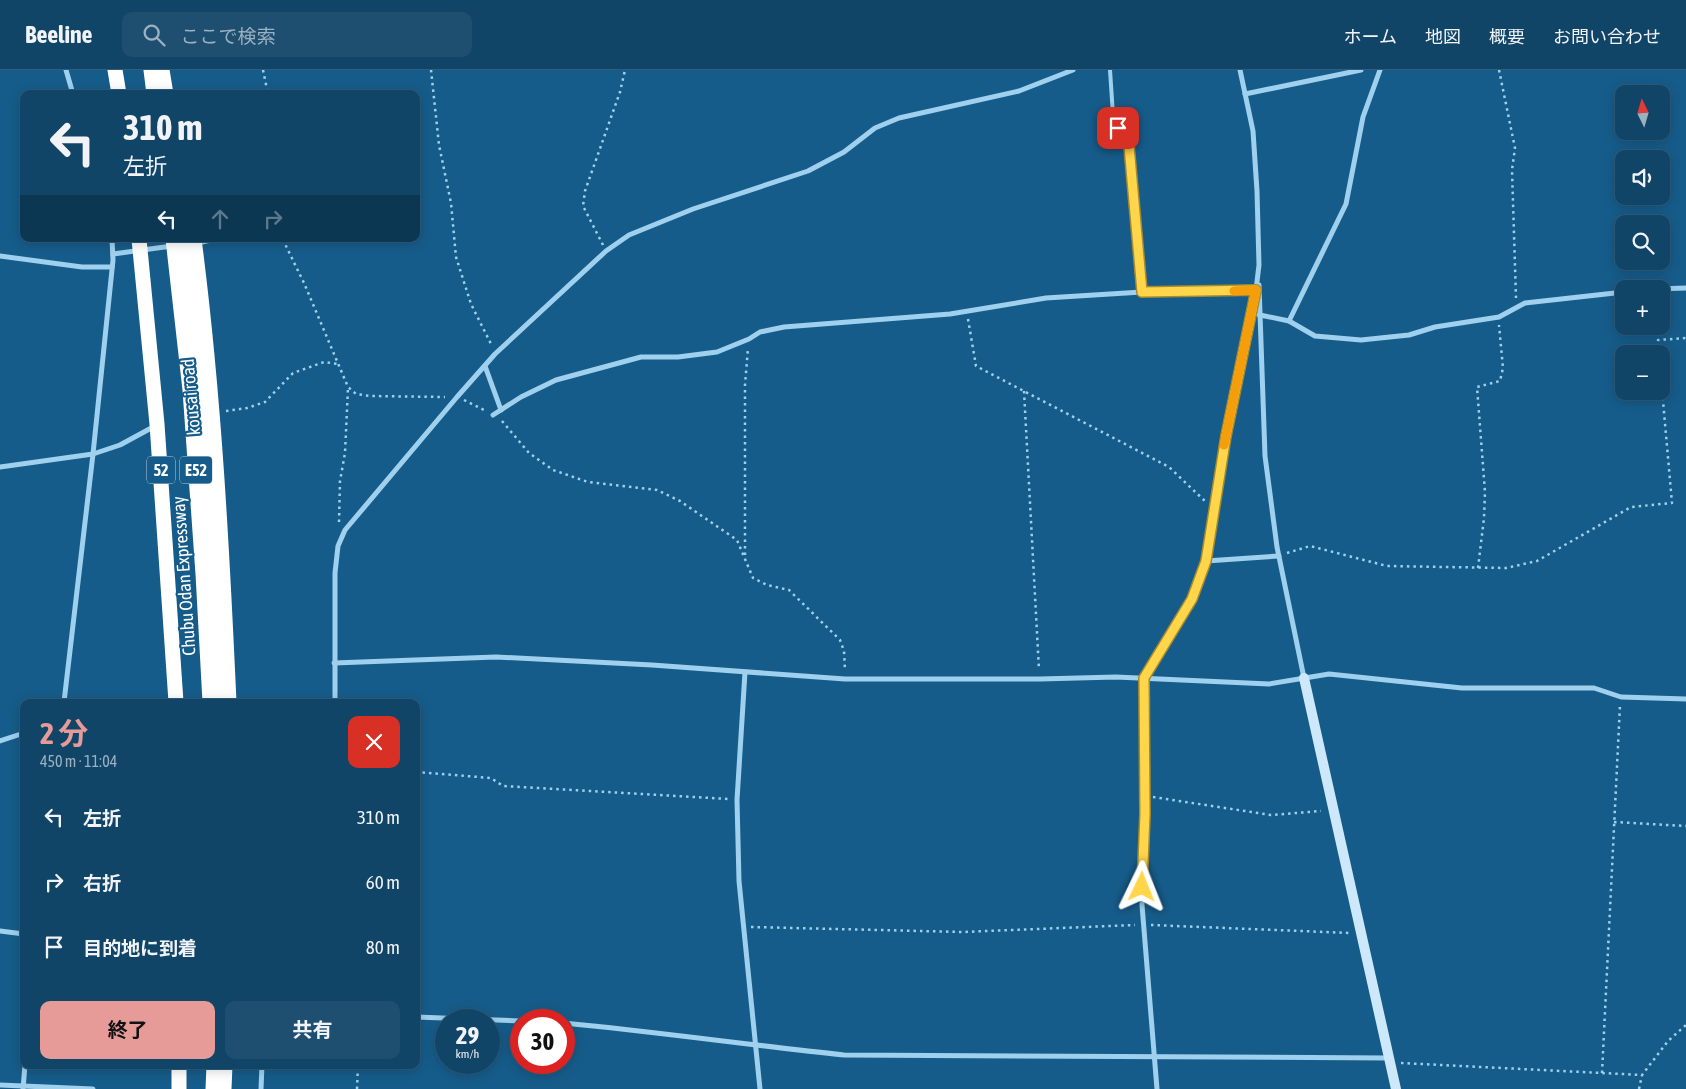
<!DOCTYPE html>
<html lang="ja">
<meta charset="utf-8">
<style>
body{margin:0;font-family:"Asap Condensed","Noto Sans JP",sans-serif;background:#1e4f71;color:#f1f3f6;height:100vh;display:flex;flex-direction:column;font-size:19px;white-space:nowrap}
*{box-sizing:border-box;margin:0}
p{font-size:16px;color:#9cb1c0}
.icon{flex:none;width:28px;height:28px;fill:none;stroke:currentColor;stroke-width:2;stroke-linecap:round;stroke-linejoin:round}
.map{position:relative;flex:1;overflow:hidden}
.sheet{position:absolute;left:20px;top:629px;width:400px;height:370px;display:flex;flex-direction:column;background:#104568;border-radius:10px;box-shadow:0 2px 12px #0003,0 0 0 1px #305d7c}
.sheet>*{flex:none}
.guide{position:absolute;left:20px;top:20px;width:400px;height:152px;border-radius:10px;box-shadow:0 2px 12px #0003,0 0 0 1px #305d7c;background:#104568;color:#f1f3f6;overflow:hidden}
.needle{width:32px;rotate:355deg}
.controls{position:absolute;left:1615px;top:15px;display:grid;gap:10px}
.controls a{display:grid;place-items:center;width:55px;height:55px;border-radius:10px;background:#104568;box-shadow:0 2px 12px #0003,0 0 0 1px #305d7c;font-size:25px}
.speed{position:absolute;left:435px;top:939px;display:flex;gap:10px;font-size:25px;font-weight:700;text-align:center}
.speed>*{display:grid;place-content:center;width:65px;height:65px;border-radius:50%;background:#104568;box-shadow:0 2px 12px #0003,0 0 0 1px #305d7c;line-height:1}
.speed small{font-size:12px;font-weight:400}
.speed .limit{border:8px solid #d22;background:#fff;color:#111}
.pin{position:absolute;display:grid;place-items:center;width:42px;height:42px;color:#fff;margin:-21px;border-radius:10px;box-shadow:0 2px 8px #0006}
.me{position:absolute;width:55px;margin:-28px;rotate:2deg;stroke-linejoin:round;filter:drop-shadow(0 0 4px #0008)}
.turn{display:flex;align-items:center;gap:18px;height:105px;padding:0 20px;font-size:22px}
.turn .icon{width:65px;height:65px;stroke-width:2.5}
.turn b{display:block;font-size:35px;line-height:42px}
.lanes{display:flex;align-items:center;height:48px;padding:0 20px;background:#0003;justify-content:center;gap:25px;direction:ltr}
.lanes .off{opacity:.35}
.round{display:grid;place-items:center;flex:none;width:52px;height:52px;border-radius:10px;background:#1e4f71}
.head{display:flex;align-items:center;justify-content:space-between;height:85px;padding:0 20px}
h1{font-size:30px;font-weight:700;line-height:38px;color:#e69b98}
.cta{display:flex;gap:10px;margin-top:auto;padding:10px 20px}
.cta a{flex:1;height:58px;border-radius:10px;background:#e69b98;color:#111;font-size:20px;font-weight:700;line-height:58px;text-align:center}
.cta a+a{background:#1e4f71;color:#f1f3f6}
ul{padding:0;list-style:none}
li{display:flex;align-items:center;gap:15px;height:65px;padding:0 20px}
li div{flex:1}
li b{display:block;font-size:19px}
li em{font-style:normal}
header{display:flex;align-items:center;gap:30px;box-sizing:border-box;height:70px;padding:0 25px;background:#104568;border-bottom:1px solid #305d7c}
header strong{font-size:24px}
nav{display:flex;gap:28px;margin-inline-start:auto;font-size:18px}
.search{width:350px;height:45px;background:#1e4f71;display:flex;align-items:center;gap:12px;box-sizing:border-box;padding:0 18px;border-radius:10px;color:#9cb1c0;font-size:19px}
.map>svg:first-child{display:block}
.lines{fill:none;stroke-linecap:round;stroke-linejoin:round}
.path{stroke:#9fd0ee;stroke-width:2.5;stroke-dasharray:2.5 4;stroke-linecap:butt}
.lane{stroke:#9fd0ee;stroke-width:4}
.street{stroke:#9fd0ee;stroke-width:5}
.secondary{stroke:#cce8fa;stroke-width:10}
.highway{stroke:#fff;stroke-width:15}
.highway-bridge{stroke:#fff;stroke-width:15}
.route-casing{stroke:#a68a30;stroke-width:12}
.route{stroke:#ffd54a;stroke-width:9}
.slow{stroke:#f59e0b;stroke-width:9}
.labels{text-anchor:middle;stroke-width:4.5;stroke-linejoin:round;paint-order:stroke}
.shield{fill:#165c8a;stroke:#b9cedc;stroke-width:1}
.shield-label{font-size:16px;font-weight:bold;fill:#fff}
.street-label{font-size:18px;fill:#fff;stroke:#165c8a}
</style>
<header>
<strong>Beeline</strong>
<div class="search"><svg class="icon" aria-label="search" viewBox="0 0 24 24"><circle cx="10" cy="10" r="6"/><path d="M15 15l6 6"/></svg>ここで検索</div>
<nav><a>ホーム</a><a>地図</a><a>概要</a><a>お問い合わせ</a></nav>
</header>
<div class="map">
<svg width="1686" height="1019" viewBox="0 0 1686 1019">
<rect width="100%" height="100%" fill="#165c8a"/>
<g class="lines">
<g class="path">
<path d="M 263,0 L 268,24"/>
<path d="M 431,0 L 439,75 L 451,133 L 456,187 L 471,234 L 492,276"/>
<path d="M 1499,0 L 1515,78 L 1512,100 L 1516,228"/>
<path d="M 284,169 L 286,176 L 304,213 L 348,317 L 356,324 L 370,326 L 445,327"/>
<path d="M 603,175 L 583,136 L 585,121 L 620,22 L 625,0"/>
<path d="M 968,249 L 976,296 L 1169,397 L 1207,433"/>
<path d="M 1659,284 L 1658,270 L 1686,268"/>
<path d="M 1024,321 L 1039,600"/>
<path d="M 464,330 L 486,341"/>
<path d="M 226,341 L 247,338 L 265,332 L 293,303 L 324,292 L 338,294"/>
<path d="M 502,351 L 529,383 L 553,400 L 588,412 L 657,420 L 680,431 L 737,470 L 753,508 L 767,515 L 789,520 L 840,570 L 844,581 L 845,600"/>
<path d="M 339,452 L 340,411 L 345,383 L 348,318"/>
<path d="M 1287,483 L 1310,476 L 1387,496 L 1506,498 L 1537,491 L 1631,437 L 1672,433 L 1661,308"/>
<path d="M 745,485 L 745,315 L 748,278"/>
<path d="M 1478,498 L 1484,448 L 1485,422 L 1477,317 L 1500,311 L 1503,298 L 1499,255"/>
<path d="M 416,702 L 491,708 L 503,716 L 728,729"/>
<path d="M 1153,727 L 1271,745 L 1321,741"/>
<path d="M 1614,752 L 1686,756"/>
<path d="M 1151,855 L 1350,863"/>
<path d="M 751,857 L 963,862 L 1135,855"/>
<path d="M 1401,993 L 1642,1005 L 1668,971 L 1686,955"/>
<path d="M 1602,1003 L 1620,635"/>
<path d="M 357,1019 L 358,995"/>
<path d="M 1639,1019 L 1642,1005"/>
</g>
<path class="lane" d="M 1110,0 L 1113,45 L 1118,58 L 1129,76 L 1142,222"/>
<g class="street">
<path d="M 66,0 L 73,24"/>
<path d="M 1245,24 L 1361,0"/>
<path d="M 198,173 L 215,169"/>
<path d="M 113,184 L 172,176"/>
<path d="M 0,186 L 82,197 L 112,197"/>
<path d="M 1259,215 L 1265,386 L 1277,477 L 1304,608"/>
<path d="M 1656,219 L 1686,218"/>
<path d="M 1252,241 L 1260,245 L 1289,251 L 1315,266 L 1361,270 L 1409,265 L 1435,257 L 1499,247 L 1525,233 L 1624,222"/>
<path d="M 1289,251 L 1346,134 L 1363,47 L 1380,0"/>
<path d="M 485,296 L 501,340"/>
<path d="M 493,345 L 521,327 L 556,310 L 641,287 L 678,287 L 717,282 L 749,269 L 760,262 L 784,257 L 950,244 L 1046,228 L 1142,222 L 1256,220"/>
<path d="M 0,397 L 93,384 L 120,375 L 155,356"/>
<path d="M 1206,491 L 1279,486"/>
<path d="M 334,593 L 496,587 L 652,595 L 845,609 L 1040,609 L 1116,607 L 1269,614 L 1329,604 L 1462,618 L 1594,618 L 1621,627 L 1686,629"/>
<path d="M 745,602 L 737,730 L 739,811 L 760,1019"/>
<path d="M 64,632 L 93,384 L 113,190 L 112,169"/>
<path d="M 335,632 L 335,503 L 338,476 L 345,460 L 457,327 L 495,284 L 606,181 L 629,165 L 693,139 L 808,101 L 844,82 L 875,58 L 899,48 L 1019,21 L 1073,0"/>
<path d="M 0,671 L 24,663"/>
<path d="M 0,861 L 24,864"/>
<path d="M 416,947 L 521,951"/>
<path d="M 564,953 C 657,962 750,975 844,985 L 1388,988"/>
<path d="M 0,1015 L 93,1019"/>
<path d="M 23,1019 L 25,995"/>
<path d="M 261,1019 L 262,995"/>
<path d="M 1157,1019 L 1142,835 L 1145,744 L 1144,608 L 1192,529 L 1206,491 L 1226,366 L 1256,220 L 1259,195 L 1257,121 L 1253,61 L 1240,0"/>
</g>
<path class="secondary" d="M 1304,608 L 1396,1019"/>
<g class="highway">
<path d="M 115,0 L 119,24"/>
<path d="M 151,0 L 154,24"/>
<path d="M 162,0 L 166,24"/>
<path d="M 139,169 L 157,354 L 176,632"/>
<path d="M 194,169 C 214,323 222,478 229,632"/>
<path d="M 179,1019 L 179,995"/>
<path d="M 213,1019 L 214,995"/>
<path d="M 224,1019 L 225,995"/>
</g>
<g class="highway-bridge">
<path d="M 173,169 L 190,320 L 203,504 L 210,632"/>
<path d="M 185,169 L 202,319 L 215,503 L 221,632"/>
</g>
</g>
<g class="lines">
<g class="route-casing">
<path id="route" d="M 1118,58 L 1129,76 L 1142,222 L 1256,220 L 1226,366 L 1206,491 L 1192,529 L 1144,608 L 1145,744 L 1142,817"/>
</g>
<use href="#route" class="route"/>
<path class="slow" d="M 1224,375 L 1256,220 L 1234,221"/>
</g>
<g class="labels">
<g class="shield">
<rect x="147" y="386.5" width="28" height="27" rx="4"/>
<rect x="180" y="386.5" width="32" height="27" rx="4"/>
</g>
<g class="shield-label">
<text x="161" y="406">52</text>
<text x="196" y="406">E52</text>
</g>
<g class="street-label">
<text transform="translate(191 327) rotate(-95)" y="6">kousai road</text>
<text transform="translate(184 506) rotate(-94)" y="6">Chubu Odan Expressway</text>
</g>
</g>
</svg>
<div class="controls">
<a><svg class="needle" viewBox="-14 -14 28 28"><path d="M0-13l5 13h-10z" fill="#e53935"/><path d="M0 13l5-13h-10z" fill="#9cb1c0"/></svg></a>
<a><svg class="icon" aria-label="sound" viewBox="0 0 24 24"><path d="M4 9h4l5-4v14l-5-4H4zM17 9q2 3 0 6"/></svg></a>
<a><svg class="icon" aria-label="search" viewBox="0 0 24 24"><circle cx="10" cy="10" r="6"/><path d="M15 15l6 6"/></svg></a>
<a>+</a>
<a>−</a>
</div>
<div class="speed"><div>29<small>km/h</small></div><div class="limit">30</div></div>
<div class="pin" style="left:1118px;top:58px;background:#d93025"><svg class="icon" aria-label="arrive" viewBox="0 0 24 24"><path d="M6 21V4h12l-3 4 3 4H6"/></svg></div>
<svg class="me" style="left:1142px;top:817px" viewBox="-20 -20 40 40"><path d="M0-17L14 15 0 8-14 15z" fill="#ffd54a" stroke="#fff" stroke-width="4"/></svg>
<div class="guide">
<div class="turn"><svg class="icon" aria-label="left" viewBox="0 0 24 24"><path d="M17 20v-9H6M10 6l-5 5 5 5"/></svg><div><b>310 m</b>左折</div></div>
<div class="lanes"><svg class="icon" aria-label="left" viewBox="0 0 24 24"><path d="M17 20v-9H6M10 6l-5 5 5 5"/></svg><svg class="icon off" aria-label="ahead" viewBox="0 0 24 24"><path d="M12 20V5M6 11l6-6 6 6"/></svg><svg class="icon off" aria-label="right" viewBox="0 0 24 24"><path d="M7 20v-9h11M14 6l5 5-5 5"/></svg></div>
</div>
<section class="sheet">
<div class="head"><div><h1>2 分</h1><p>450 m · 11:04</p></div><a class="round" style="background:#d93025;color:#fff"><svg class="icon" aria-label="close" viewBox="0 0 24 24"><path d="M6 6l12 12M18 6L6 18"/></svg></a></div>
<ul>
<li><svg class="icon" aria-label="left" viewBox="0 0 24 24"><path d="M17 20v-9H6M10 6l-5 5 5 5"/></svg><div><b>左折</b></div><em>310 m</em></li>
<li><svg class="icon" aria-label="right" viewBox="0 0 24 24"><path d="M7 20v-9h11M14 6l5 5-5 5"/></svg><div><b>右折</b></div><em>60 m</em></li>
<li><svg class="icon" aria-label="arrive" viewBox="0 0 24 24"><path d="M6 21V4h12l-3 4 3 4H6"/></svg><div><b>目的地に到着</b></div><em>80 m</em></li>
</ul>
<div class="cta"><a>終了</a><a>共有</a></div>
</section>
</div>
